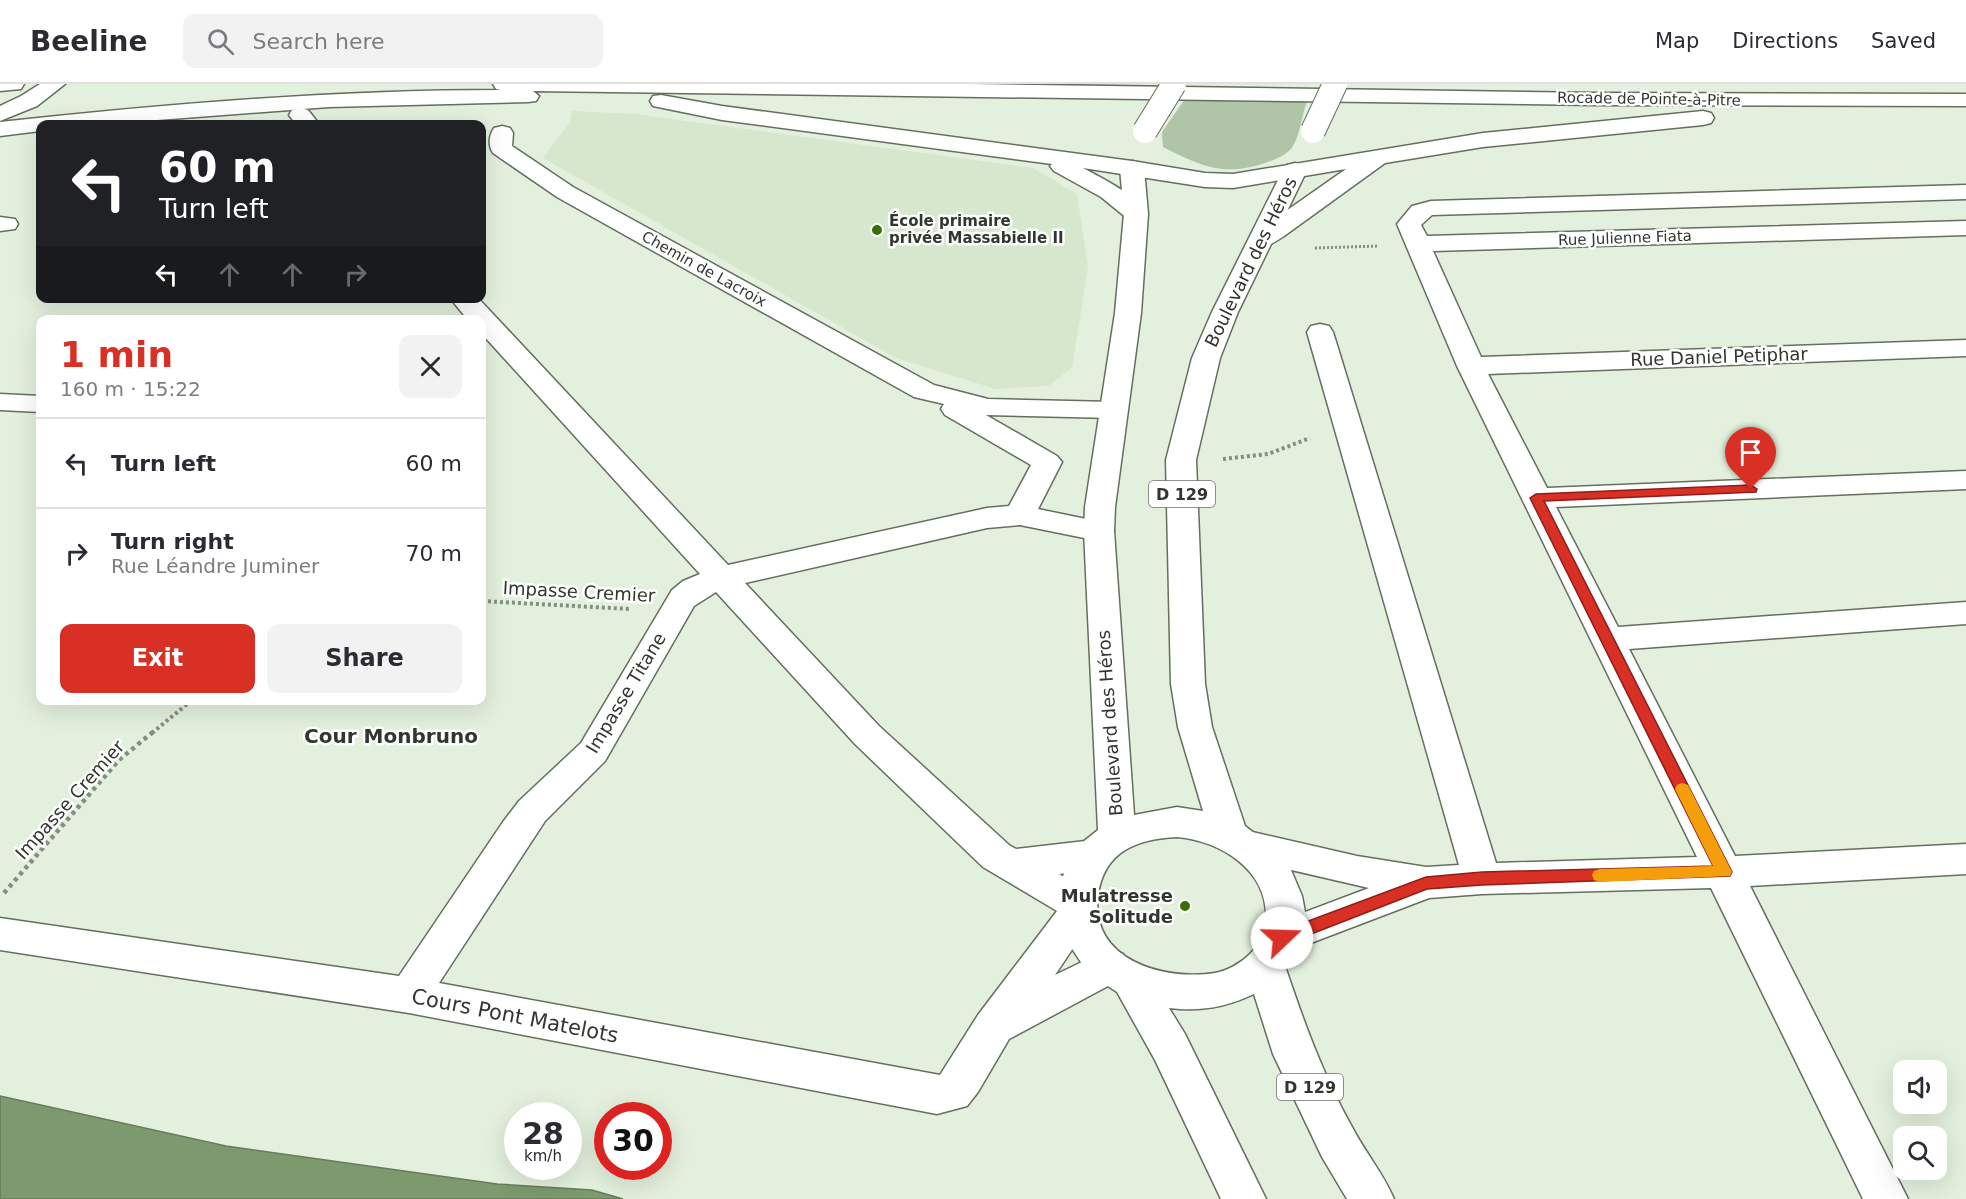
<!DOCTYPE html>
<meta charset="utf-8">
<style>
body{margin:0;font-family:"DejaVu Sans",sans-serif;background:#f2f2f3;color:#2b2b33;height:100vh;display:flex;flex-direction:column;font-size:22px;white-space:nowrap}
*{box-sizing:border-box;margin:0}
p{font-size:20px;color:#7c7c81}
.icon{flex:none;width:33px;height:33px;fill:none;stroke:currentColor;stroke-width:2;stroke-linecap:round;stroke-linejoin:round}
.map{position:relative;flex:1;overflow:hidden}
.panel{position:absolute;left:36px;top:231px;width:450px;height:390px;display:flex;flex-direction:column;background:#fff;border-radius:12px;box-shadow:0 6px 24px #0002}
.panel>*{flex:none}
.hud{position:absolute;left:36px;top:36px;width:450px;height:183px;border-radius:12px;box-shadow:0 6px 24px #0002;background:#202124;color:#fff;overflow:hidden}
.tools{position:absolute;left:1893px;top:976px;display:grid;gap:12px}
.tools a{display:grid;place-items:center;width:54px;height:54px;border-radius:12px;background:#fff;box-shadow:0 6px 24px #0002;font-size:30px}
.speed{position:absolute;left:504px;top:1018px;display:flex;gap:12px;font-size:30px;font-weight:700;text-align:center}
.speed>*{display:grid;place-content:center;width:78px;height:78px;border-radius:50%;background:#fff;box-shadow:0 6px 24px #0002;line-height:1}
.speed small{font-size:15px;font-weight:400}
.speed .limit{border:9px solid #d22;background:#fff;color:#111}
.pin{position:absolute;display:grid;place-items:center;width:51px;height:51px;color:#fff;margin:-62px -26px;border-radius:50% 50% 50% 0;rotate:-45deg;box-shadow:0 0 6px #0007}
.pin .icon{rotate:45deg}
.me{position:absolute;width:66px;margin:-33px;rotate:69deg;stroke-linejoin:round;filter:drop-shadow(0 0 4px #0008)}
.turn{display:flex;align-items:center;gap:21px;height:126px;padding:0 24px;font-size:27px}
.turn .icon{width:78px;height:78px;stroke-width:2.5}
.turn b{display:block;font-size:42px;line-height:51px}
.lanes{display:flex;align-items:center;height:57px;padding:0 24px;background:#0003;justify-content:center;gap:30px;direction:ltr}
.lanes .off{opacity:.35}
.round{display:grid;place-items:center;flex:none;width:63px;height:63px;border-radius:12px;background:#f2f2f3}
.headline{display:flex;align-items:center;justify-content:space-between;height:102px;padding:0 24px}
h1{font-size:36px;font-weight:700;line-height:45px;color:#d93025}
.primary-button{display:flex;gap:12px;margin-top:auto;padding:12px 24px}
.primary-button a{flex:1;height:69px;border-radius:12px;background:#d93025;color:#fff;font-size:24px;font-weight:700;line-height:69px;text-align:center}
.primary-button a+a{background:#f2f2f3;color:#2b2b33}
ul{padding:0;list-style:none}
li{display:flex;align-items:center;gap:18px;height:90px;padding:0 24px;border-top:2px solid #e1e1e2}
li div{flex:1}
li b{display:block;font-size:22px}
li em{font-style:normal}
header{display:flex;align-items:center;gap:36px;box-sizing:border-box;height:84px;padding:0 30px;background:#fff;border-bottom:2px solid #e1e1e2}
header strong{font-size:28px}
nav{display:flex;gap:33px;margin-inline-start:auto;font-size:21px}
.search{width:420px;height:54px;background:#f2f2f3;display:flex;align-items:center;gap:15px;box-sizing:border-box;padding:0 21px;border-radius:12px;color:#7c7c81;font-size:22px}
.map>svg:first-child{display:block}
.built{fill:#d6e7ce}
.green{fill:#b0c4a7}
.water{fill:#7c9a6e;stroke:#667c5b;stroke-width:1.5}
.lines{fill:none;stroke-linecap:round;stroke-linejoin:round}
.minor-casing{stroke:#646f5f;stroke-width:3}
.major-casing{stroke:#646f5f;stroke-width:3}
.highway-casing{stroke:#646f5f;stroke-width:3}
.path-far2{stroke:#858e82;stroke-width:3;stroke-dasharray:2 2;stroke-linecap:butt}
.path-far1{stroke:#858e82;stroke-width:4;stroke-dasharray:3 3;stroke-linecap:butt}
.path{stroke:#858e82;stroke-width:4.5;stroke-dasharray:4 4;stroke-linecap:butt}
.minor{fill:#fff;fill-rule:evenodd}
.major{fill:#fff;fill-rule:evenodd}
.highway{fill:#fff;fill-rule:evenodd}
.highway-bridge-casing{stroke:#646f5f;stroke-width:26;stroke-linecap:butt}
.highway-bridge{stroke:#fff;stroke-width:24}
.route{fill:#d93025;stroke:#8d1f18;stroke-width:1.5}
.slow{fill:#f59e0b}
.poi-dot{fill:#367102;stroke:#fff;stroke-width:2}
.labels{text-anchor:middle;stroke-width:5;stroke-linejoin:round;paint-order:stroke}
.far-street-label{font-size:15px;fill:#31362f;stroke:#fff}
.far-poi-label{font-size:15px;font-weight:bold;fill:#31362f;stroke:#fff;text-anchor:start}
.shield{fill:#fff;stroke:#6f726d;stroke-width:1.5}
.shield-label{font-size:16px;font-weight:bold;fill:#31362f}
.street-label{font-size:18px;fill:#31362f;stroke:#fff}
.poi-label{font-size:18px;font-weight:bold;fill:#31362f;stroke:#fff;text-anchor:end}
.neighbourhood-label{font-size:20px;font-weight:bold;fill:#31362f;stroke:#fff}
.near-street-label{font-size:21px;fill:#31362f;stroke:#fff}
</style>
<header>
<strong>Beeline</strong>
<div class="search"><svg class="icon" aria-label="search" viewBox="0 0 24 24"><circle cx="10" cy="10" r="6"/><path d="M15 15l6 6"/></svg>Search here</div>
<nav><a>Map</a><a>Directions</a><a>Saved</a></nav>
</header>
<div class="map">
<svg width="1966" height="1115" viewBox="0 0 1966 1115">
<rect width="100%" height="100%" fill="#e3f0dd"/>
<path class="built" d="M 572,27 L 634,30 L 1033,84 L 1077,110 L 1088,183 L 1072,284 L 1048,302 L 996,305 L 896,274 L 543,74 L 570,38 Z"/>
<path class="green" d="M 1185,15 L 1307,17 C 1302,31 1300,50 1293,62 C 1288,71 1274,76 1265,79 C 1223,93 1201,82 1163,63 L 1162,48 Z"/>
<path class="water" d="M 0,1012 L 226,1062 L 497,1100 L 592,1106 L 623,1115 L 0,1115 Z"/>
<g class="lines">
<g class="minor-casing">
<g id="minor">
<path d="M 300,24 L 308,26 L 319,40 L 296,40 L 289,31 L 292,26 Z"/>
<path d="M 502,42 L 510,44 L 513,49 L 512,62 L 573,103 L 934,301 L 988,315 L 1113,318 L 1123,320 L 1127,326 L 1123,332 L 1113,334 L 986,331 L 1057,372 L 1062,378 L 1038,425 L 1110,440 L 1114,447 L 1110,454 L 1099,457 L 1020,441 L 987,444 L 745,499 L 879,642 L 1009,761 L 1016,765 L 1094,756 L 1107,760 L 1113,771 L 1107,782 L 1094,786 L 1059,790 L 1091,809 L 1096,820 L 1094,825 L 1096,830 L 1055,891 L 1109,865 L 1123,870 L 1129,882 L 1123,894 L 1009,955 L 978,1008 L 967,1022 L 937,1030 L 409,929 L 0,866 L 0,834 L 399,892 L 503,738 L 519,717 L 581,659 L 672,506 L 683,497 L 700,490 L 482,250 L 482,236 L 468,236 L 450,214 L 478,214 L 728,481 L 987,424 L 1009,422 L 1031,381 L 945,331 L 941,325 L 944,320 L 914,313 L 557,113 L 493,69 C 488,62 489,51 494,44 ZM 716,508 L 855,660 L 983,783 L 1057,827 L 978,931 L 940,991 L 439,899 L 545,737 L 605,677 L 694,522 Z"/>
<path d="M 1966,101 L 1966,115 L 1432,131 L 1421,141 L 1427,152 L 1966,137 L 1966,151 L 1433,167 L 1481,273 L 1966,256 L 1966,272 L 1488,290 L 1547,404 L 1966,387 L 1966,405 L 1556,423 L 1618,543 L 1966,518 L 1966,540 L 1629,565 L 1735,772 L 1966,760 L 1966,790 L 1750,802 L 1908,1115 L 1863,1115 L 1711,804 L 1482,810 L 1429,814 L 1282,870 L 1268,866 L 1262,854 L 1268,842 L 1369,804 L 1235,773 L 1229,762 L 1235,751 L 1248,747 L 1357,772 L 1426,783 L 1459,781 L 1307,248 L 1311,242 L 1320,240 L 1329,242 L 1333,248 L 1496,779 L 1697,773 L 1457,282 L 1397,140 L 1412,122 L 1431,117 Z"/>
<path d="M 0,133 L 15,135 L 18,140 L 15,145 L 0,147 Z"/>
<path d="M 0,310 L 40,312 L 40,328 L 0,326 Z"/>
</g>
</g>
<g class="major-casing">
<g id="major">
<path d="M 40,0 L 65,0 L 37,22 L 0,37 L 0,22 L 21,12 Z"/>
<path d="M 1132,77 L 1140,79 L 1144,84 L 1148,130 L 1141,229 L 1115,423 L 1114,447 L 1134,731 L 1177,723 L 1203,727 L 1178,643 L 1171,600 L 1166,376 L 1192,274 L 1212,228 L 1283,86 L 1287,81 L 1295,79 L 1303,81 L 1307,86 L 1238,228 L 1220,274 L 1196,376 L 1205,600 L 1212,643 L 1245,742 L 1278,768 L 1291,786 L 1302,812 L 1305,828 L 1303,851 L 1286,885 C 1305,941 1323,991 1352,1043 C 1365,1068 1383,1089 1394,1115 L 1347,1115 L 1322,1073 L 1273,970 L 1254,910 C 1226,923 1201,928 1169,924 L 1185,950 L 1266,1115 L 1221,1115 L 1155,976 L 1117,908 L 1088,889 L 1065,854 L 1057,826 L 1062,794 L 1074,769 L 1083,758 L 1098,746 L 1084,447 L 1085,423 L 1115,229 L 1124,130 L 1120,84 L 1124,79 ZM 1177,753 C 1220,757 1267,785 1266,833 C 1265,848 1261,859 1250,870 C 1241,879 1227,887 1215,889 C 1164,897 1089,876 1098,811 C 1104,767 1137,755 1177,753 Z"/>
</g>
</g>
<g class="highway-casing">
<g id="highway">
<path d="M 0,0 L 24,0 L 21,5 L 0,7 Z"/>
<path d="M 493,0 L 972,0 L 1596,9 L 1966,10 L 1966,22 L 1596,21 L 533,7 L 539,12 L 536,17 L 528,18 L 329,23 L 105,40 L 40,40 L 40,47 L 0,52 L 0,38 C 167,20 333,6 501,6 L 496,5 Z"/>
<path d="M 661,11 L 722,22 L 1132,77 L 1205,89 L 1233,90 L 1483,49 L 1703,27 L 1711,29 L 1714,34 L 1711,39 L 1703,41 L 1483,63 L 1385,79 L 1284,152 C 1273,159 1266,165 1252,161 L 1249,156 L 1252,151 L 1346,85 L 1233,104 L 1205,103 L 1083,84 C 1105,96 1133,109 1148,130 L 1144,135 L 1136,137 L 1128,135 L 1101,113 L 1054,87 L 1050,82 L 1052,80 L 722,36 L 653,22 L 650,17 L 653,12 Z"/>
</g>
</g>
<path class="path-far2" d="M 1315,164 L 1379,162"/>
<g class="path-far1">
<path d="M 1223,375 L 1268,370 L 1310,354"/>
<path d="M 482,517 L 630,525"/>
<path d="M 152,649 L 192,616"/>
</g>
<path class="path" d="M 4,809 L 119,676 L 153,648"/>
<use href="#minor" class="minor"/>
<use href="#major" class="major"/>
<use href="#highway" class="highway"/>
<g class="highway-bridge-casing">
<g id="highway-bridge">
<path d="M 1145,47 L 1174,0"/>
<path d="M 1313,47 L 1335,0"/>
</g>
</g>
<use href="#highway-bridge" class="highway-bridge"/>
</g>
<path class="route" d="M 1751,401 L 1757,405 L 1756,408 L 1544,417 L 1732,788 L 1730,792 L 1482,801 L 1427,805 L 1288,859 L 1282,861 L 1276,859 L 1274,854 L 1276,849 L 1426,793 L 1482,788 L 1713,782 L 1530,414 L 1536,410 Z"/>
<path class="slow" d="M 1682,699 L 1688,701 L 1732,788 L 1730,792 L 1600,798 L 1594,796 L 1592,791 L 1594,787 L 1600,785 L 1713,782 L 1675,705 L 1677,701 Z"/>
<g class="poi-dot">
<circle cx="877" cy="146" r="6"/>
<circle cx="1185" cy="822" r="6"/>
</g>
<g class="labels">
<g class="far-street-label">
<text transform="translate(1649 15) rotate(1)" y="5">Rocade de Pointe-à-Pitre</text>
<text transform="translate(1625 154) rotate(-2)" y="5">Rue Julienne Fiata</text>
<text transform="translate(704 185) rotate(29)" y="5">Chemin de Lacroix</text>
</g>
<g class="far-poi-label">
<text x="889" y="142">École primaire<tspan x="889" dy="17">privée Massabielle II</tspan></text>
</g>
<g class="shield">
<rect x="1149" y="397" width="66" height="26" rx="4.5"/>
<rect x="1277" y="990" width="66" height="26" rx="4.5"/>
</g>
<g class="shield-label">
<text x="1182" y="416">D 129</text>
<text x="1310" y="1009">D 129</text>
</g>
<g class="street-label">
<text transform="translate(1251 178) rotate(-64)" y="6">Boulevard des Héros</text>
<text transform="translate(1719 273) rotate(-2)" y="6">Rue Daniel Petiphar</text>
<text transform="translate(579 508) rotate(3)" y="6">Impasse Cremier</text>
<text transform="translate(626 609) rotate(-59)" y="6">Impasse Titane</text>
<text transform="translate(1110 639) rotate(-94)" y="6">Boulevard des Héros</text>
<text transform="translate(70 716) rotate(-48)" y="6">Impasse Cremier</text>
</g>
<g class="poi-label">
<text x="1173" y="818">Mulatresse<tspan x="1173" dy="21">Solitude</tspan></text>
</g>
<g class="neighbourhood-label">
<text x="391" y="659">Cour Monbruno</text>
</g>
<g class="near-street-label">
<text transform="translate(515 932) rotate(11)" y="7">Cours Pont Matelots</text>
</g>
</g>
</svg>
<div class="tools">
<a><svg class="icon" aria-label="sound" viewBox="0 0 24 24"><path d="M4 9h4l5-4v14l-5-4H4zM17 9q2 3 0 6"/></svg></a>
<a><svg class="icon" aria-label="search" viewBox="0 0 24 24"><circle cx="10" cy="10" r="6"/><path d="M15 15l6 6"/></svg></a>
</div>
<div class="speed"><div>28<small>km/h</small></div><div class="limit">30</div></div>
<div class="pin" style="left:1751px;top:405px;background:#d93025"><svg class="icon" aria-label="arrive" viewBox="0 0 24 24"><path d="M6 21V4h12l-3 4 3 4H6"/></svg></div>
<svg class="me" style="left:1282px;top:854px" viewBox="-20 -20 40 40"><circle r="19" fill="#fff"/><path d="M0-13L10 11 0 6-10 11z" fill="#d93025"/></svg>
<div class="hud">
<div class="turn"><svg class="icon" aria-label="left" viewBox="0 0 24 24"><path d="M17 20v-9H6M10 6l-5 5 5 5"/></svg><div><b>60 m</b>Turn left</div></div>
<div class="lanes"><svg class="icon" aria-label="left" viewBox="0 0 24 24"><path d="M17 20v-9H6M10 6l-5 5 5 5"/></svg><svg class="icon off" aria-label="ahead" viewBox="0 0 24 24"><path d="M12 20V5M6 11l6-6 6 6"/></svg><svg class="icon off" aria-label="ahead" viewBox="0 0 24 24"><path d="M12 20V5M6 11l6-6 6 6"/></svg><svg class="icon off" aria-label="right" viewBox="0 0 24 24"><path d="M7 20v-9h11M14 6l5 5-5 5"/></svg></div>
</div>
<section class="panel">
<div class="headline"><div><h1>1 min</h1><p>160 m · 15:22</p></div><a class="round"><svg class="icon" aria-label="close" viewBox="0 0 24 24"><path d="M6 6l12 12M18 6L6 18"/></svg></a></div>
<ul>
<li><svg class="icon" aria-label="left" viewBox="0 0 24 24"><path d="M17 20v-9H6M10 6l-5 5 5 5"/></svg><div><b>Turn left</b></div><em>60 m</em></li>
<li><svg class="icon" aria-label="right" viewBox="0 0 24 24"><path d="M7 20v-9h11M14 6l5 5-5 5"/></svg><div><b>Turn right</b><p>Rue Léandre Juminer</p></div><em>70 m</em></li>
</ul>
<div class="primary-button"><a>Exit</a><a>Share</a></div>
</section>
</div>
